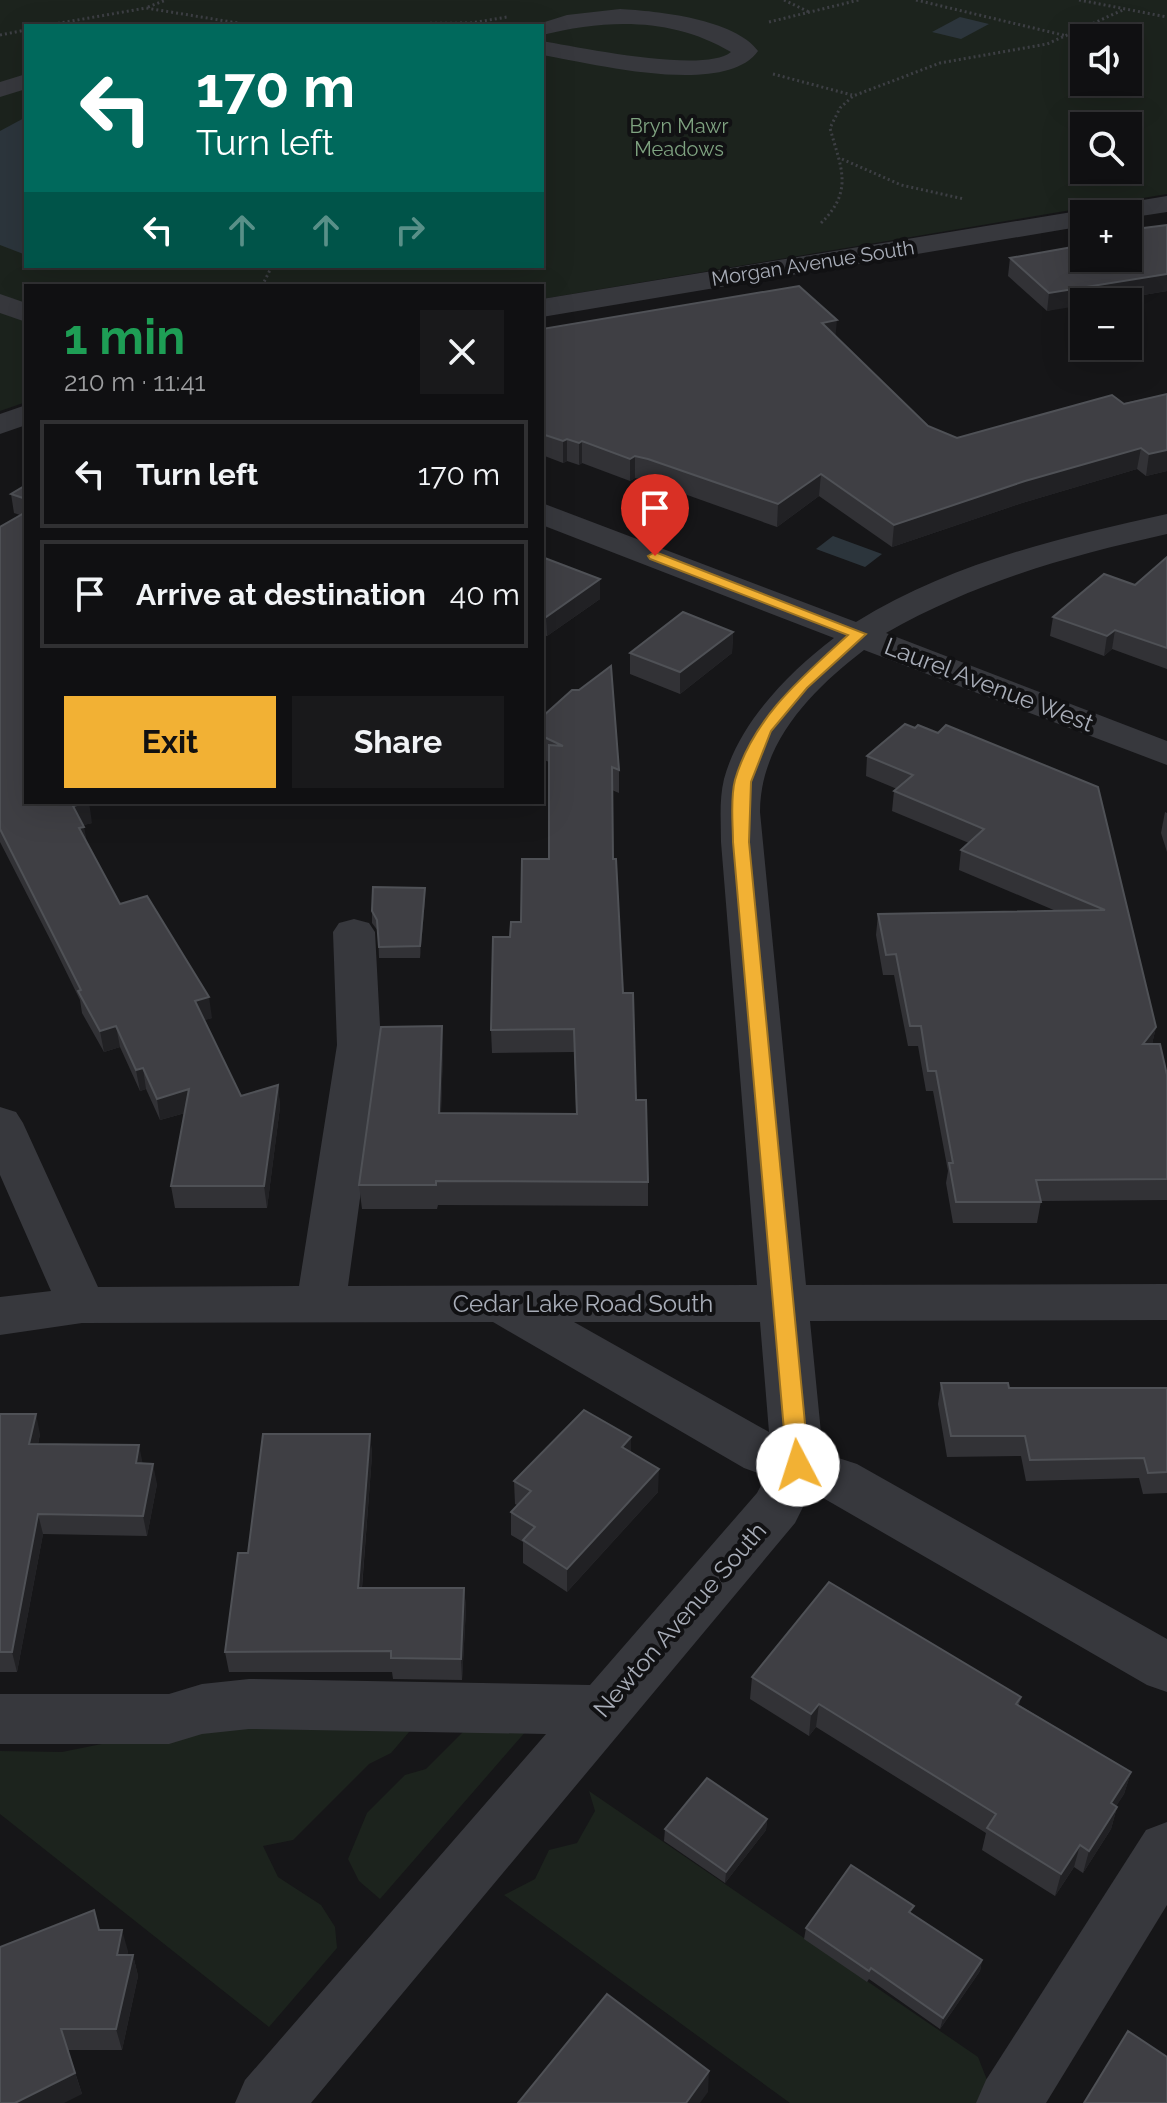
<!DOCTYPE html>
<meta charset="utf-8">
<style>
body{margin:0;font-family:Raleway,sans-serif;background:#19191b;color:#f1f3f6;height:100vh;display:flex;flex-direction:column;font-size:30px;white-space:nowrap}
*{box-sizing:border-box;margin:0}
p{font-size:26px;color:#9c9d9f}
.icon{flex:none;width:44px;height:44px;fill:none;stroke:currentColor;stroke-width:2;stroke-linecap:round;stroke-linejoin:round}
.map{position:relative;flex:1;overflow:hidden}
.sheet{position:absolute;left:24px;top:284px;width:520px;height:520px;display:flex;flex-direction:column;background:#101012;border-radius:0px;box-shadow:0 8px 32px #0002,0 0 0 2px #303032}
.sheet>*{flex:none}
.top-card{position:absolute;left:24px;top:24px;width:520px;height:244px;border-radius:0px;box-shadow:0 8px 32px #0002,0 0 0 2px #303032;background:#00695c;color:#fff;overflow:hidden}
.fabs{position:absolute;left:1070px;top:24px;display:grid;gap:16px}
.fabs a{display:grid;place-items:center;width:72px;height:72px;border-radius:0px;background:#101012;box-shadow:0 8px 32px #0002,0 0 0 2px #303032;font-size:40px}
.pin{position:absolute;display:grid;place-items:center;width:68px;height:68px;color:#fff;margin:-82px -34px;border-radius:50% 50% 50% 0;rotate:-45deg;box-shadow:0 0 8px #0007}
.pin .icon{rotate:45deg}
.me{position:absolute;width:88px;margin:-44px;rotate:355deg;stroke-linejoin:round;filter:drop-shadow(0 0 6px #0008)}
.turn{display:flex;align-items:center;gap:28px;height:168px;padding:0 40px;font-size:36px}
.turn .icon{width:104px;height:104px;stroke-width:2.5}
.turn b{display:block;font-size:56px;line-height:68px}
.lanes{display:flex;align-items:center;height:76px;padding:0 40px;background:#0003;justify-content:center;gap:40px;direction:ltr}
.lanes .off{opacity:.35}
.round{display:grid;place-items:center;flex:none;width:84px;height:84px;border-radius:0px;background:#19191b}
.overview{display:flex;align-items:center;justify-content:space-between;height:136px;padding:0 40px}
h1{font-size:48px;font-weight:700;line-height:60px;color:#1e9e55}
.primary-button{display:flex;gap:16px;margin-top:auto;padding:16px 40px}
.primary-button a{flex:1;height:92px;border-radius:0px;background:#f2b134;color:#111;font-size:32px;font-weight:700;line-height:92px;text-align:center}
.primary-button a+a{background:#19191b;color:#f1f3f6}
ul{padding:0;list-style:none}
li{display:flex;align-items:center;gap:24px;height:108px;margin:0 16px 12px;padding:0 24px;border:4px solid #303032;border-radius:0px}
li div{flex:1}
li b{display:block;font-size:30px}
li em{font-style:normal}
.map>svg:first-child{display:block}
.green{fill:#1c231d;fill-rule:evenodd}
.water{fill:#2c353c}
.lines{fill:none;stroke-linecap:round;stroke-linejoin:round}
.path{stroke:#3d3f44;stroke-width:3;stroke-dasharray:2 3;stroke-linecap:butt}
.minor{fill:#37383d;fill-rule:evenodd}
.wall{fill:#323236}
.shaded-wall{fill:#212124}
.building{fill:#3f3f44;stroke:#4f5156;stroke-width:2}
.route{fill:#f2b134;stroke:#9d7322;stroke-width:2}
.labels{text-anchor:middle;stroke-width:8;stroke-linejoin:round;paint-order:stroke}
.far-park-label{font-size:20px;fill:#7fa381;stroke:#111113}
.far-street-label{font-size:20px;fill:#a8adb8;stroke:#111113}
.street-label{font-size:24px;fill:#a8adb8;stroke:#111113}
</style>
<div class="map">
<svg width="1167" height="2103" viewBox="0 0 1167 2103">
<rect width="100%" height="100%" fill="#161618"/>
<g class="green">
<path d="M 0,0 L 1167,0 L 1167,194 L 542,299 L 542,286 L 26,286 L 26,402 L 0,411 ZM 26,26 L 542,26 L 542,266 L 26,266 ZM 1084,38 L 1128,38 L 1128,82 L 1084,82 ZM 1084,126 L 1128,126 L 1128,170 L 1084,170 Z"/>
<path d="M 471,1724 L 527,1730 L 380,1899 L 359,1881 L 348,1859 L 367,1813 L 405,1775 L 426,1769 Z"/>
<path d="M 415,1725 L 391,1753 L 369,1764 L 293,1840 L 263,1846 L 278,1877 L 321,1905 L 335,1927 L 337,1948 L 269,2027 L 0,1814 L 0,1751 L 62,1752 L 186,1727 Z"/>
<path d="M 589,1791 L 978,2057 L 989,2085 L 977,2103 L 790,2103 L 504,1895 L 535,1879 L 549,1850 L 577,1843 L 595,1811 Z"/>
</g>
<g class="water">
<path d="M 960,17 L 989,24 L 961,39 L 932,32 Z"/>
<path d="M 26,117 L 26,255 L 0,245 L 0,131 Z"/>
<path d="M 833,536 L 882,554 L 865,567 L 816,549 Z"/>
</g>
<g class="lines">
<g class="path">
<path d="M 784,0 L 809,12"/>
<path d="M 916,0 L 1067,36"/>
<path d="M 1079,0 L 1167,17"/>
<path d="M 148,7 L 166,0"/>
<path d="M 769,22 L 859,0"/>
<path d="M 43,26 L 146,8 L 250,25 L 471,23 L 507,17"/>
<path d="M 0,35 L 26,30"/>
<path d="M 773,74 L 852,95"/>
<path d="M 842,159 L 901,185 L 964,199"/>
<path d="M 821,223 C 855,190 840,166 830,128 L 840,108 L 853,96 L 940,63 L 1047,44 L 1125,9"/>
<path d="M 262,286 L 272,266"/>
</g>
<g class="minor">
<path d="M 620,9 C 657,11 735,19 758,51 C 725,98 591,63 542,55 L 542,41 C 578,47 704,74 731,52 C 672,17 607,19 542,35 L 542,26 L 532,26 L 567,15 Z"/>
<path d="M 26,74 L 26,89 L 0,97 L 0,82 Z"/>
<path d="M 1167,196 L 1167,212 L 1128,218 L 1128,214 L 1084,214 L 1084,226 L 542,317 L 542,299 L 1084,210 L 1094,213 L 1106,206 Z"/>
<path d="M 0,294 L 26,303 L 26,322 L 0,313 Z"/>
<path d="M 26,405 L 26,425 L 0,434 L 0,414 Z"/>
<path d="M 542,503 L 856,622 C 951,563 1059,538 1167,514 L 1167,534 C 1068,556 975,582 886,633 L 1167,741 L 1167,765 L 864,650 C 813,689 760,742 760,812 L 806,1285 L 1167,1284 L 1167,1320 L 810,1321 L 823,1453 L 857,1464 L 1167,1639 L 1167,1692 L 1147,1685 L 811,1491 L 795,1523 L 311,2103 L 235,2103 L 245,2080 L 546,1734 L 249,1729 L 202,1734 L 169,1744 L 0,1744 L 0,1694 L 169,1694 L 202,1684 L 249,1679 L 590,1685 L 757,1493 L 766,1476 L 744,1468 L 493,1322 L 82,1323 L 0,1335 L 0,1297 L 51,1291 L 0,1175 L 0,1107 L 16,1112 L 23,1123 L 98,1287 L 299,1286 L 337,1045 L 333,932 L 339,923 L 354,919 L 369,923 L 375,932 L 381,1045 L 348,1286 L 757,1285 L 721,842 C 721,821 719,800 724,779 C 739,723 789,672 834,638 L 542,525 ZM 574,1322 L 760,1322 L 769,1432 Z"/>
<path d="M 1167,1822 L 1167,1905 L 1046,2103 L 976,2103 L 986,2080 L 1146,1830 Z"/>
</g>
</g>
<g class="wall">
<path d="M 1010,258 L 1167,291 L 1102,302 L 1084,302 L 1047,311 L 1008,276 Z"/>
<path d="M 542,329 L 835,335 L 928,426 L 957,438 L 1167,394 L 1167,471 L 1146,476 L 1137,469 L 1022,503 L 892,547 L 819,496 L 777,527 L 648,481 L 635,478 L 630,481 L 582,463 L 579,465 L 567,461 L 563,463 L 542,455 Z"/>
<path d="M 26,485 L 26,802 L 92,823 L 83,825 L 87,844 L 120,904 L 212,1018 L 204,1020 L 241,1096 L 278,1085 L 280,1107 L 267,1208 L 175,1208 L 171,1186 L 185,1113 L 160,1120 L 146,1089 L 140,1091 L 120,1047 L 104,1052 L 82,1013 L 80,1000 L 53,945 L 0,842 L 0,527 L 20,515 L 14,513 L 11,494 Z"/>
<path d="M 542,557 L 600,579 L 600,599 L 547,636 L 542,635 Z"/>
<path d="M 1167,557 L 1167,669 L 1112,649 L 1104,656 L 1050,636 L 1053,617 L 1135,585 Z"/>
<path d="M 733,632 L 732,653 L 680,694 L 630,674 L 630,653 Z"/>
<path d="M 542,717 L 619,770 L 619,793 L 612,790 L 613,859 L 623,993 L 648,1182 L 648,1206 L 438,1205 L 437,1209 L 362,1209 L 359,1185 L 443,1050 L 441,1113 L 576,1114 L 574,1052 L 492,1053 L 491,1030 L 510,937 L 521,922 L 549,859 L 549,762 L 542,759 Z"/>
<path d="M 915,728 L 938,733 L 1098,787 L 1156,1027 L 1152,1044 L 1167,1075 L 1167,1200 L 1041,1201 L 1037,1223 L 953,1223 L 946,1183 L 948,1171 L 933,1091 L 926,1091 L 918,1046 L 908,1046 L 894,975 L 883,975 L 876,935 L 878,914 L 1056,911 L 959,870 L 961,850 L 969,843 L 892,811 L 894,791 L 897,789 L 866,776 L 867,756 Z"/>
<path d="M 1165,812 L 1167,813 L 1167,852 L 1161,833 Z"/>
<path d="M 425,899 L 420,958 L 379,958 L 378,931 L 372,923 L 372,911 Z"/>
<path d="M 941,1383 L 1009,1388 L 1167,1388 L 1167,1493 L 1143,1494 L 1139,1478 L 1026,1481 L 1021,1456 L 947,1457 L 938,1404 Z"/>
<path d="M 0,1414 L 40,1434 L 38,1444 L 143,1463 L 157,1484 L 147,1536 L 43,1534 L 17,1672 L 0,1672 Z"/>
<path d="M 370,1434 L 372,1455 L 362,1588 L 464,1588 L 466,1608 L 462,1680 L 393,1679 L 392,1672 L 229,1672 L 225,1652 L 248,1553 Z"/>
<path d="M 631,1452 L 658,1492 L 567,1592 L 523,1563 L 523,1542 L 511,1535 L 511,1512 L 517,1505 L 515,1504 L 514,1481 Z"/>
<path d="M 752,1677 L 1021,1697 L 1019,1705 L 1131,1772 L 1124,1794 L 1116,1806 L 1117,1807 L 1111,1829 L 1083,1873 L 1074,1867 L 1055,1896 L 982,1850 L 986,1833 L 816,1727 L 809,1736 L 750,1699 Z"/>
<path d="M 767,1819 L 766,1830 L 725,1883 L 664,1841 L 665,1829 Z"/>
<path d="M 912,1914 L 982,1960 L 980,1971 L 940,2029 L 869,1979 L 867,1982 L 804,1939 L 806,1928 Z"/>
<path d="M 99,1930 L 128,1951 L 127,1955 L 133,1955 L 138,1976 L 122,2050 L 68,2050 L 82,2094 L 0,2103 Z"/>
</g>
<g class="shaded-wall">
<path d="M 1167,274 L 1167,291 L 1102,302 L 1084,302 L 1084,305 L 1047,311 L 1049,293 Z"/>
<path d="M 837,320 L 835,341 L 822,323 Z"/>
<path d="M 567,439 L 567,461 L 563,463 L 563,441 Z"/>
<path d="M 582,441 L 582,463 L 579,465 L 579,443 Z"/>
<path d="M 1141,448 L 1137,469 L 1022,503 L 892,547 L 894,525 L 1025,481 Z"/>
<path d="M 1167,450 L 1167,471 L 1146,476 L 1149,454 Z"/>
<path d="M 635,456 L 635,478 L 630,481 L 630,459 Z"/>
<path d="M 821,474 L 819,496 L 777,527 L 778,504 Z"/>
<path d="M 600,579 L 600,599 L 547,636 L 546,617 Z"/>
<path d="M 1115,630 L 1112,649 L 1104,656 L 1107,636 Z"/>
<path d="M 733,632 L 732,653 L 680,694 L 680,672 Z"/>
<path d="M 89,802 L 92,823 L 77,827 L 73,806 Z"/>
<path d="M 84,827 L 88,847 L 79,828 Z"/>
<path d="M 425,888 L 425,899 L 420,958 L 420,946 Z"/>
<path d="M 209,997 L 212,1018 L 198,1022 L 195,1001 Z"/>
<path d="M 116,1026 L 120,1047 L 104,1052 L 100,1031 Z"/>
<path d="M 442,1026 L 443,1050 L 440,1137 L 439,1113 Z"/>
<path d="M 1156,1027 L 1151,1048 L 1143,1044 Z"/>
<path d="M 143,1068 L 146,1089 L 140,1091 L 136,1070 Z"/>
<path d="M 278,1085 L 280,1107 L 267,1208 L 264,1186 Z"/>
<path d="M 189,1089 L 192,1111 L 160,1120 L 157,1099 Z"/>
<path d="M 36,1414 L 40,1434 L 34,1464 L 29,1444 Z"/>
<path d="M 370,1434 L 372,1455 L 360,1609 L 358,1588 Z"/>
<path d="M 631,1437 L 631,1460 L 622,1447 Z"/>
<path d="M 139,1445 L 143,1465 L 136,1463 Z"/>
<path d="M 153,1464 L 157,1484 L 147,1536 L 143,1516 Z"/>
<path d="M 659,1469 L 658,1492 L 567,1592 L 567,1569 Z"/>
<path d="M 38,1514 L 43,1534 L 17,1672 L 12,1652 Z"/>
<path d="M 464,1588 L 466,1608 L 462,1680 L 461,1659 Z"/>
<path d="M 819,1704 L 816,1727 L 809,1736 L 811,1714 Z"/>
<path d="M 1131,1772 L 1124,1794 L 1104,1825 L 1111,1803 Z"/>
<path d="M 1117,1807 L 1111,1829 L 1083,1873 L 1089,1851 Z"/>
<path d="M 767,1819 L 766,1830 L 725,1883 L 726,1872 Z"/>
<path d="M 1080,1845 L 1074,1867 L 1055,1896 L 1061,1874 Z"/>
<path d="M 122,1930 L 128,1951 L 122,1977 L 117,1955 Z"/>
<path d="M 133,1955 L 138,1976 L 122,2050 L 116,2029 Z"/>
<path d="M 982,1960 L 980,1971 L 940,2029 L 943,2018 Z"/>
<path d="M 709,2071 L 708,2092 L 700,2103 L 686,2103 Z"/>
<path d="M 75,2073 L 82,2094 L 64,2103 L 15,2103 Z"/>
</g>
<g class="building">
<path d="M 1167,225 L 1167,274 L 1049,293 L 1010,258 L 1084,245 L 1084,258 L 1128,258 L 1128,230 Z"/>
<path d="M 799,286 L 837,320 L 822,323 L 928,426 L 957,438 L 1112,395 L 1124,404 L 1167,394 L 1167,450 L 1149,454 L 1141,448 L 1025,481 L 894,525 L 821,474 L 778,504 L 648,459 L 635,456 L 630,459 L 582,441 L 579,443 L 567,439 L 563,441 L 542,434 L 542,329 Z"/>
<path d="M 26,485 L 26,499 L 11,494 Z"/>
<path d="M 26,512 L 26,802 L 89,802 L 73,806 L 84,827 L 79,828 L 120,904 L 147,896 L 209,997 L 195,1001 L 241,1096 L 278,1085 L 264,1186 L 171,1186 L 189,1089 L 157,1099 L 143,1068 L 136,1070 L 116,1026 L 100,1031 L 78,991 L 81,990 L 0,829 L 0,527 Z"/>
<path d="M 542,557 L 600,579 L 546,617 L 542,615 Z"/>
<path d="M 1167,557 L 1167,648 L 1115,630 L 1107,636 L 1053,617 L 1104,574 L 1135,585 Z"/>
<path d="M 683,612 L 733,632 L 680,672 L 630,653 Z"/>
<path d="M 611,666 L 619,770 L 612,767 L 613,859 L 616,859 L 623,993 L 633,993 L 636,1100 L 646,1100 L 648,1182 L 436,1181 L 436,1185 L 359,1185 L 381,1027 L 442,1026 L 439,1113 L 577,1114 L 574,1029 L 491,1030 L 493,937 L 510,937 L 511,922 L 521,922 L 522,859 L 549,859 L 549,745 L 563,746 L 542,736 L 542,717 L 572,690 L 579,690 Z"/>
<path d="M 905,724 L 915,728 L 918,725 L 938,733 L 946,725 L 1098,787 L 1156,1027 L 1143,1044 L 1160,1044 L 1167,1075 L 1167,1179 L 1036,1180 L 1041,1202 L 956,1202 L 949,1163 L 953,1163 L 936,1071 L 928,1071 L 921,1026 L 910,1026 L 896,954 L 886,955 L 878,914 L 1105,910 L 961,850 L 984,829 L 894,791 L 913,775 L 867,756 Z"/>
<path d="M 373,887 L 425,888 L 420,946 L 379,947 L 377,920 L 372,911 Z"/>
<path d="M 941,1383 L 1008,1383 L 1009,1388 L 1167,1388 L 1167,1472 L 1148,1473 L 1144,1458 L 1030,1460 L 1025,1436 L 951,1436 Z"/>
<path d="M 584,1410 L 631,1437 L 622,1447 L 659,1469 L 567,1569 L 523,1540 L 535,1527 L 511,1512 L 531,1491 L 514,1481 Z"/>
<path d="M 0,1414 L 36,1414 L 29,1444 L 139,1445 L 136,1463 L 153,1464 L 143,1516 L 38,1514 L 12,1652 L 0,1652 Z"/>
<path d="M 263,1434 L 370,1434 L 358,1588 L 464,1588 L 461,1659 L 391,1658 L 391,1651 L 225,1652 L 238,1553 L 248,1553 Z"/>
<path d="M 829,1582 L 1021,1697 L 1016,1704 L 1131,1772 L 1111,1803 L 1117,1807 L 1089,1851 L 1080,1845 L 1061,1874 L 987,1828 L 996,1814 L 819,1704 L 811,1714 L 752,1677 Z"/>
<path d="M 707,1778 L 767,1819 L 726,1872 L 665,1829 Z"/>
<path d="M 851,1865 L 914,1906 L 909,1912 L 982,1960 L 943,2018 L 871,1968 L 869,1971 L 806,1928 Z"/>
<path d="M 94,1910 L 99,1930 L 122,1930 L 117,1955 L 133,1955 L 116,2029 L 61,2029 L 75,2073 L 15,2103 L 0,2103 L 0,1947 Z"/>
<path d="M 607,1994 L 709,2071 L 686,2103 L 518,2103 Z"/>
<path d="M 1128,2031 L 1167,2057 L 1167,2103 L 1084,2103 Z"/>
</g>
<path class="route" d="M 655,552 L 866,634 L 807,688 L 771,731 L 751,782 L 749,842 L 809,1465 L 806,1471 L 798,1474 L 791,1471 L 787,1465 L 733,842 C 733,823 730,799 735,780 C 753,718 802,677 848,635 L 650,559 L 648,556 Z"/>
<g class="labels">
<g class="far-park-label">
<text x="679" y="133">Bryn Mawr<tspan x="679" dy="23">Meadows</tspan></text>
</g>
<g class="far-street-label">
<text transform="translate(813 263) rotate(-9)" y="7">Morgan Avenue South</text>
</g>
<g class="street-label">
<text transform="translate(989 685) rotate(21)" y="8">Laurel Avenue West</text>
<text x="583" y="1312">Cedar Lake Road South</text>
<text transform="translate(680 1620) rotate(-49)" y="8">Newton Avenue South</text>
</g>
</g>
</svg>
<div class="fabs">
<a><svg class="icon" aria-label="sound" viewBox="0 0 24 24"><path d="M4 9h4l5-4v14l-5-4H4zM17 9q2 3 0 6"/></svg></a>
<a><svg class="icon" aria-label="search" viewBox="0 0 24 24"><circle cx="10" cy="10" r="6"/><path d="M15 15l6 6"/></svg></a>
<a>+</a>
<a>−</a>
</div>
<div class="pin" style="left:655px;top:556px;background:#d93025"><svg class="icon" aria-label="arrive" viewBox="0 0 24 24"><path d="M6 21V4h12l-3 4 3 4H6"/></svg></div>
<svg class="me" style="left:798px;top:1465px" viewBox="-20 -20 40 40"><circle r="19" fill="#fff"/><path d="M0-13L10 11 0 6-10 11z" fill="#f2b134"/></svg>
<div class="top-card">
<div class="turn"><svg class="icon" aria-label="left" viewBox="0 0 24 24"><path d="M17 20v-9H6M10 6l-5 5 5 5"/></svg><div><b>170 m</b>Turn left</div></div>
<div class="lanes"><svg class="icon" aria-label="left" viewBox="0 0 24 24"><path d="M17 20v-9H6M10 6l-5 5 5 5"/></svg><svg class="icon off" aria-label="ahead" viewBox="0 0 24 24"><path d="M12 20V5M6 11l6-6 6 6"/></svg><svg class="icon off" aria-label="ahead" viewBox="0 0 24 24"><path d="M12 20V5M6 11l6-6 6 6"/></svg><svg class="icon off" aria-label="right" viewBox="0 0 24 24"><path d="M7 20v-9h11M14 6l5 5-5 5"/></svg></div>
</div>
<section class="sheet">
<div class="overview"><div><h1>1 min</h1><p>210 m · 11:41</p></div><a class="round"><svg class="icon" aria-label="close" viewBox="0 0 24 24"><path d="M6 6l12 12M18 6L6 18"/></svg></a></div>
<ul>
<li><svg class="icon" aria-label="left" viewBox="0 0 24 24"><path d="M17 20v-9H6M10 6l-5 5 5 5"/></svg><div><b>Turn left</b></div><em>170 m</em></li>
<li><svg class="icon" aria-label="arrive" viewBox="0 0 24 24"><path d="M6 21V4h12l-3 4 3 4H6"/></svg><div><b>Arrive at destination</b></div><em>40 m</em></li>
</ul>
<div class="primary-button"><a>Exit</a><a>Share</a></div>
</section>
</div>
